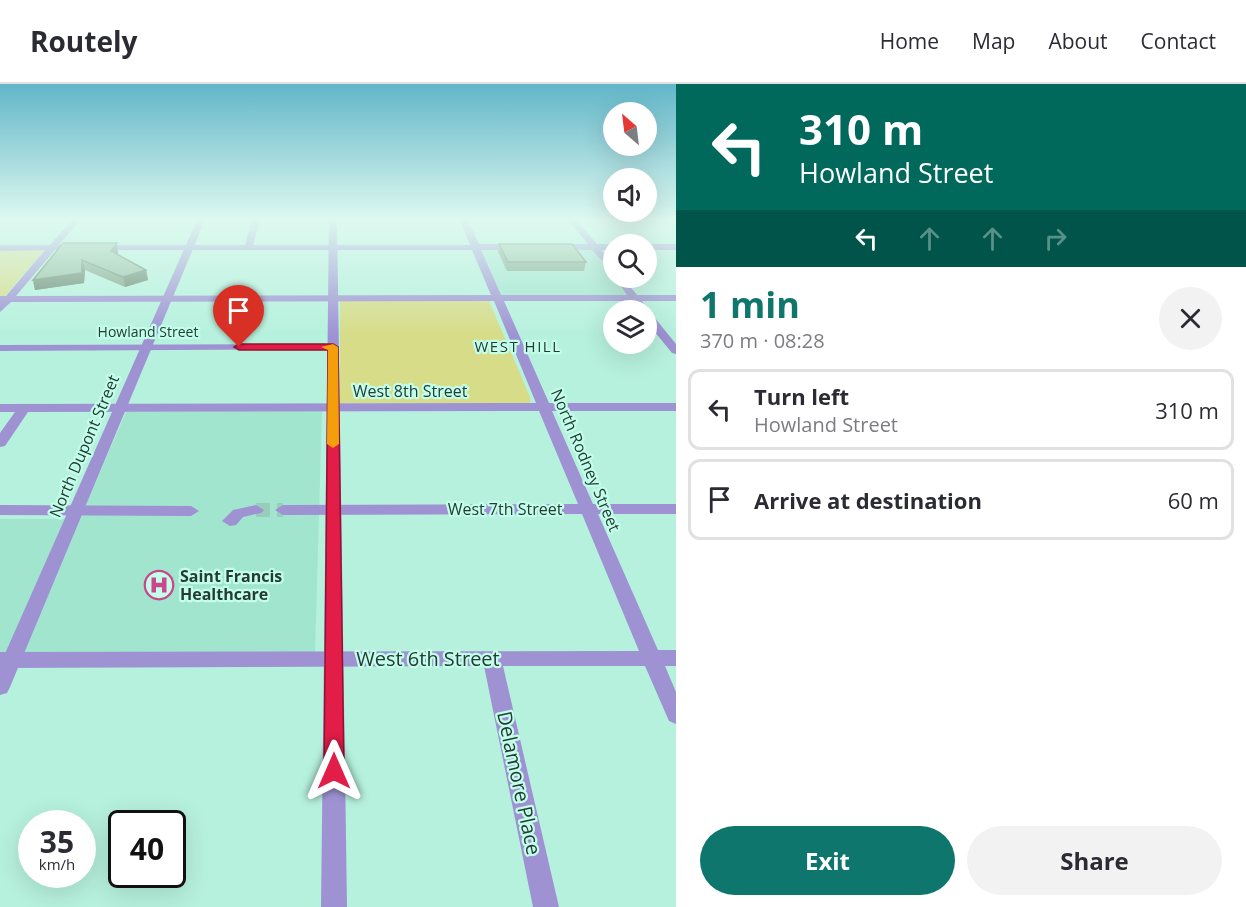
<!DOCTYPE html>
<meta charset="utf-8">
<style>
body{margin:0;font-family:"Open Sans",sans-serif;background:#f2f2f3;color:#2b2b33;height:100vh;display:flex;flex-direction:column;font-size:22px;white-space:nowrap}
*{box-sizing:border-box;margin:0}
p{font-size:20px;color:#7c7c81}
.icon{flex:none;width:33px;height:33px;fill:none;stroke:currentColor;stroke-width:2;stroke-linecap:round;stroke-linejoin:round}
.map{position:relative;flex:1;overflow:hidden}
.details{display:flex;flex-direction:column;background:#fff;width:570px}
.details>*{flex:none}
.top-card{background:#00695c;color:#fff;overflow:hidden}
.needle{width:39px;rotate:332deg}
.tools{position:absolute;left:603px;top:18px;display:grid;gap:12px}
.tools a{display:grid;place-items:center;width:54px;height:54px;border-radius:50%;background:#fff;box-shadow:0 6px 24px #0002;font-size:30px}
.speed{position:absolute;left:18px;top:726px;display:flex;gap:12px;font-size:30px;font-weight:700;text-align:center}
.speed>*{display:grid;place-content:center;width:78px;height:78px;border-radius:50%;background:#fff;box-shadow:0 6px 24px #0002;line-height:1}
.speed small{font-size:15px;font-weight:400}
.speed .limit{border:3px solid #111;border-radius:9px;background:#fff;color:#111}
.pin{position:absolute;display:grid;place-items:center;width:51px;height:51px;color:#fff;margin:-62px -26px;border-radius:50% 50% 50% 0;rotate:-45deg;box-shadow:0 0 6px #0007}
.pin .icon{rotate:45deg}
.me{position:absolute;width:66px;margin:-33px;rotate:0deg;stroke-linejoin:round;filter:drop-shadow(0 0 4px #0008)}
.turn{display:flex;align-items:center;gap:21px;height:126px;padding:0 24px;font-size:27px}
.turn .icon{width:78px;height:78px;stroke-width:2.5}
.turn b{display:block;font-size:42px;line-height:51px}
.lanes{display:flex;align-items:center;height:57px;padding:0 24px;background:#0003;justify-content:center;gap:30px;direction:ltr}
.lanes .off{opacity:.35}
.round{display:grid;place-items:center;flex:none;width:63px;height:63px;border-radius:32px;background:#f2f2f3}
.summary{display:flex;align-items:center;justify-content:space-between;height:102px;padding:0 24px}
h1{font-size:36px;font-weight:700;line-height:45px;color:#0f766e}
.button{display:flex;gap:12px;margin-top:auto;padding:12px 24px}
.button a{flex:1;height:69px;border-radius:36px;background:#0f766e;color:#fff;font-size:24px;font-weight:700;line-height:69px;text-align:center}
.button a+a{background:#f2f2f3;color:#2b2b33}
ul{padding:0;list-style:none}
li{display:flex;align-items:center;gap:18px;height:81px;margin:0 12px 9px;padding:0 12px;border:3px solid #e1e1e2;border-radius:12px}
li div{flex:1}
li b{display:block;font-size:22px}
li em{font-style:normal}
header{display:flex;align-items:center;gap:36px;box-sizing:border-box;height:84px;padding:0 30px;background:#fff;border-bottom:2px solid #e1e1e2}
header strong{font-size:28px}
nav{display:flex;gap:33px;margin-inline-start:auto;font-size:21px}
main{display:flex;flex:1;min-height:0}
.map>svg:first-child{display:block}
.built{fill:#a1e5cf}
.green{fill:#d6dc87}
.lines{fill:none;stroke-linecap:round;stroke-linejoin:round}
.minor-tunnel{stroke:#99cdbb;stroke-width:14;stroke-dasharray:14 7;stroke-linecap:butt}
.minor{fill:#9e92d3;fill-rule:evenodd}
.tertiary{fill:#9e92d3;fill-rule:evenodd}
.wall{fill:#7ca184}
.shaded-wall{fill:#65836c}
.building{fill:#90bb9a;stroke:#65836c;stroke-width:1.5}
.route{fill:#e11d48;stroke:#92132f;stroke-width:1.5}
.slow{fill:#f59e0b}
.labels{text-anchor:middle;stroke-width:4.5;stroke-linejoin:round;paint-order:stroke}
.far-street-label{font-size:14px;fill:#253c35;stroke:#c3feeb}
.far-neighbourhood-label{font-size:15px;letter-spacing:1.5px;fill:#253c35;stroke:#c3feeb}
.street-label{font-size:16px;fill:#253c35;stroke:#c3feeb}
.poi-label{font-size:16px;font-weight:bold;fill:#253c35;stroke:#c3feeb;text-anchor:start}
.near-street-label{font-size:20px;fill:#253c35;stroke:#c3feeb}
</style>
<header>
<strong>Routely</strong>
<nav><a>Home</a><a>Map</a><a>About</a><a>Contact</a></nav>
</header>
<main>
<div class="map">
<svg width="676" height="823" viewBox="0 0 676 823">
<rect width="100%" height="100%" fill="#b6f1dd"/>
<g class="built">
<path d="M 594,163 L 613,186 L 614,194 L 619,194 L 634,214 L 497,214 L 476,164 Z"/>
<path d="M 322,327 L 315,568 L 0,569 L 0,435 L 80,435 L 126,328 Z"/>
</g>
<g class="green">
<path d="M 45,165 L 0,218 L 0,166 Z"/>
<path d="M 340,217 L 489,217 L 530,313 L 530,319 L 340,319 Z"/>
</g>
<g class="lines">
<path class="minor-tunnel" d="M 256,426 L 283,426"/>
<g class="minor">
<path d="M 72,136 L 80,136 L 59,161 L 245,161 L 252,136 L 260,136 L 253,161 L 470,161 L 460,136 L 468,136 L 479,160 L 518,160 L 522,163 L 518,166 L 481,166 L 501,211 L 627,211 L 615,194 L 623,194 L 637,211 L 676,211 L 676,217 L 642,217 L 644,220 L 639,223 L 632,217 L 504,217 L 549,319 L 676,319 L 676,327 L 552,327 L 593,420 L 676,420 L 676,430 L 598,430 L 658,566 L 676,566 L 676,582 L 665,582 L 676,608 L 676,640 L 669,637 L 645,582 L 503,582 L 559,823 L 533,823 L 484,582 L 0,584 L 0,568 L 639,567 L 582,430 L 283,431 L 275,426 L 283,421 L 578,420 L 539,327 L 28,328 L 5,362 L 0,363 L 0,349 L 15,328 L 0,328 L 0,320 L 536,319 L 494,217 L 11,218 L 0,228 L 0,212 L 6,212 L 45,166 L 0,167 L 0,161 L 50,161 ZM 55,166 L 472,166 L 491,211 L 16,212 Z"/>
<path d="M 568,136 L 576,136 L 597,160 L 614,160 L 614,166 L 601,166 L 614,180 L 614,189 L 592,166 L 554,165 L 553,163 L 557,160 L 588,160 Z"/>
<rect x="646" y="160" width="30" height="6"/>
<path d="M 646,227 L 650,228 L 676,260 L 676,270 L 672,269 L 646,237 Z"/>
<path d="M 333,260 L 337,261 L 337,265 L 0,267 L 0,261 Z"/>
<path d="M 0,421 L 191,422 L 199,427 L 191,432 L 0,431 Z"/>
<path d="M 256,421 L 264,426 L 261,429 L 243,433 L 236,441 L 230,442 L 222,437 L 233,426 Z"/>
</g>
<g class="tertiary">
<path d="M 197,136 L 205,136 L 10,603 L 7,609 L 0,611 L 0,581 Z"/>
<path d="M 329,136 L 337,136 L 347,823 L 321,823 Z"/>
</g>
</g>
<g class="wall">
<path d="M 63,159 L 118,169 L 117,170 L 146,186 L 148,196 L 125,203 L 85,186 L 84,199 L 35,206 L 33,196 Z"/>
<path d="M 499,160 L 586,178 L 584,187 L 507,187 L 498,168 Z"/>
</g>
<g class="shaded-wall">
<path d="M 117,159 L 118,169 L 112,176 L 111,167 Z"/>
<path d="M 82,176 L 85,186 L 84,199 L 35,206 L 33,196 Z"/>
<path d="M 146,186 L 148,196 L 125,203 L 123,193 Z"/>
</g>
<g class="building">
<path d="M 63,159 L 117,159 L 111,167 L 146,186 L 123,193 L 82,176 L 82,189 L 33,196 Z"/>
<path d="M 499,160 L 572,160 L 586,178 L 508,178 Z"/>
</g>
<linearGradient id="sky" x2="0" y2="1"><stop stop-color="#61b6c9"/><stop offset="0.54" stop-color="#def9f0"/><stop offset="1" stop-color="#def9f0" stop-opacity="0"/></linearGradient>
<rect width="676" height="251" fill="url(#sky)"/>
<path class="route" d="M 333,260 L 338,263 L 344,687 L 341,693 L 334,696 L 327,693 L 324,687 L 328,266 L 239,266 L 234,263 L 239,260 Z"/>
<path class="slow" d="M 333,260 L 338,263 L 339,360 L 333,364 L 327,360 L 328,266 L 321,263 Z"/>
<defs>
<g id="hospital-ring" transform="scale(1.5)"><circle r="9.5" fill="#c3feeb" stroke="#cb468a" stroke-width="1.5"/><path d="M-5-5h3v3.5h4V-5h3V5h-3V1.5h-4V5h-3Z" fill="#cb468a"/></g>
</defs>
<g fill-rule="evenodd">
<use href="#hospital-ring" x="159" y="501"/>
</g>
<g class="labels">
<g class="far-street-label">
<text x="148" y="253">Howland Street</text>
</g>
<g class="far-neighbourhood-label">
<text x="518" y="268">WEST HILL</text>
</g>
<g class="street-label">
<text x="410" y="313">West 8th Street</text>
<text transform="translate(84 362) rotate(-67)" y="6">North Dupont Street</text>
<text transform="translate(586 376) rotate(67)" y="6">North Rodney Street</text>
<text x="505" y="431">West 7th Street</text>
</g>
<g class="poi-label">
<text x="180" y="498">Saint Francis<tspan x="180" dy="18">Healthcare</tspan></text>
</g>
<g class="near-street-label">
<text x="428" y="582">West 6th Street</text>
<text transform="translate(519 699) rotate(78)" y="7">Delamore Place</text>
</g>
</g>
</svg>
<div class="tools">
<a><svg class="needle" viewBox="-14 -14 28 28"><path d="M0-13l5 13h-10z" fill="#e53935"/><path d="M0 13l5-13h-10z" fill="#7c7c81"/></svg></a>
<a><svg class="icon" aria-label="sound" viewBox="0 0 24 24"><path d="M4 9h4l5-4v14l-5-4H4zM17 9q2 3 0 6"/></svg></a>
<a><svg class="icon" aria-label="search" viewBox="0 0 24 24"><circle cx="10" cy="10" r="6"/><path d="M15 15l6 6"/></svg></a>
<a><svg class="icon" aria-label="layers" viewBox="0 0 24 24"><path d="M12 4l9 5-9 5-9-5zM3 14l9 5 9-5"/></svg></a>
</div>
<div class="speed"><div>35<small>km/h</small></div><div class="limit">40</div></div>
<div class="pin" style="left:239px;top:263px;background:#d93025"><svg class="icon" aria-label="arrive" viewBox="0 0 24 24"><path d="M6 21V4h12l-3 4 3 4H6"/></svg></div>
<svg class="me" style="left:334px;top:687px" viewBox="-20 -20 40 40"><path d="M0-17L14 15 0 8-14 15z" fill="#e11d48" stroke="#fff" stroke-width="4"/></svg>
</div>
<section class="details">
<div class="top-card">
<div class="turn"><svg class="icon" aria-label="left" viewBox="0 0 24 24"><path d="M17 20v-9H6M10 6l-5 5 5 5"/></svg><div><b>310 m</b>Howland Street</div></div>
<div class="lanes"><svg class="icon" aria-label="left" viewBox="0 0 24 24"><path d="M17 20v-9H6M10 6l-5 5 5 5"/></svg><svg class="icon off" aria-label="ahead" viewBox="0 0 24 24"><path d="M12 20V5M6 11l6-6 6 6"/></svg><svg class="icon off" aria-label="ahead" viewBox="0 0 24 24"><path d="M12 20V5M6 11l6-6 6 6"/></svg><svg class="icon off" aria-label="right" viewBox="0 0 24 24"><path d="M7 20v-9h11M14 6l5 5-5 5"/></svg></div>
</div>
<div class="summary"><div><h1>1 min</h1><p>370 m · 08:28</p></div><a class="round"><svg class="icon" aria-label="close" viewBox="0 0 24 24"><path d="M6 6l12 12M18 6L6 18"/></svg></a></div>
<ul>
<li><svg class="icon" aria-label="left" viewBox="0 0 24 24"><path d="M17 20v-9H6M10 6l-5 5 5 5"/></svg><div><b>Turn left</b><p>Howland Street</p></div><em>310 m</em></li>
<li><svg class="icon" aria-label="arrive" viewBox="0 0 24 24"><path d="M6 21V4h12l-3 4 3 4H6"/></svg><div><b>Arrive at destination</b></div><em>60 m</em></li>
</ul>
<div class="button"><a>Exit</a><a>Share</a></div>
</section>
</main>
